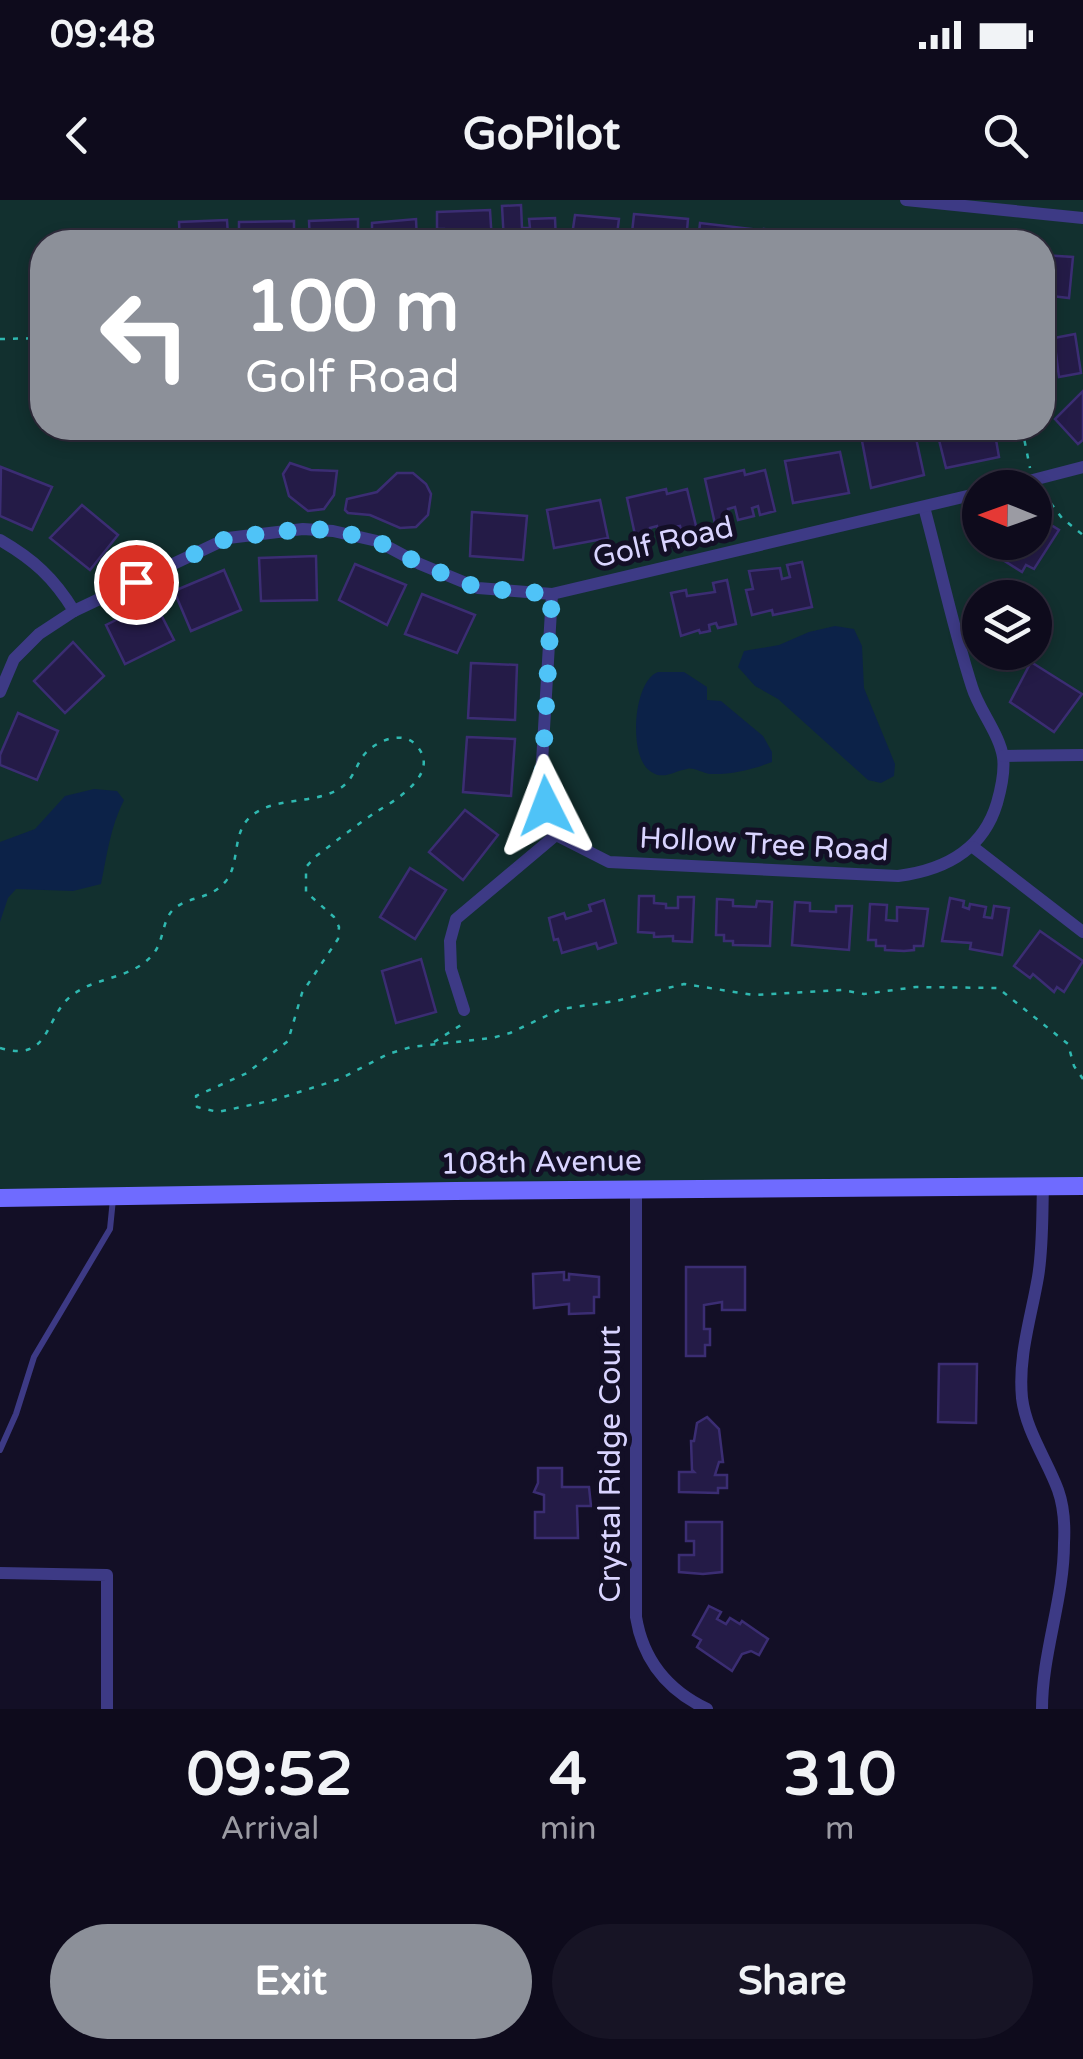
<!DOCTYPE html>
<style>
body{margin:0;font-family:"Varela Round",sans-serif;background:#171425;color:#f1f3f6;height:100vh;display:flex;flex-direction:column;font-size:38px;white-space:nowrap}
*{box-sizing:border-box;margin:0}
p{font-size:32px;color:#9b9ba3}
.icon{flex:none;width:55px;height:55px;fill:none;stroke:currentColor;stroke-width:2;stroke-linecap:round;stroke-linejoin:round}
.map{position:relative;height:1509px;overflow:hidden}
.side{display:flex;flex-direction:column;background:#0e0b1c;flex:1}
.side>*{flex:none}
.banner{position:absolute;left:30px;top:30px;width:1025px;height:210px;border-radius:40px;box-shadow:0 5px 15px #0003,0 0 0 2px #2e2b3b;background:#8c9099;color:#fff;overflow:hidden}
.needle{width:65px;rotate:271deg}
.fabs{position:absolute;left:962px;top:270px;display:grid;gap:20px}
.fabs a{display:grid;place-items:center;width:90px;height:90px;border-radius:50%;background:#0e0b1c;box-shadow:0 5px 15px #0003,0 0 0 2px #2e2b3b;font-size:50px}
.pin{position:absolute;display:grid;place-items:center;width:85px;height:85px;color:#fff;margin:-42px;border:5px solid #fff;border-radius:50%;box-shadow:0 2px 10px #0007}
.me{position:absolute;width:110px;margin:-55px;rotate:357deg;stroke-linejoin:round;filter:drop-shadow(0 0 8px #0008)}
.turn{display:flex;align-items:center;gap:35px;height:210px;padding:0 50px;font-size:45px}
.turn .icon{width:130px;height:130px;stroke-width:2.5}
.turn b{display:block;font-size:70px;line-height:85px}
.eta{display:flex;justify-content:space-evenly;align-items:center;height:170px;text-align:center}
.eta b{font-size:60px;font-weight:700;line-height:70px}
.button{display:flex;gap:20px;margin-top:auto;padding:20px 50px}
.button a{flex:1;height:115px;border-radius:60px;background:#8c9099;color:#fff;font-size:40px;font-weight:700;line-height:115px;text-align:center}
.button a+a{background:#171425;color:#f1f3f6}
.status{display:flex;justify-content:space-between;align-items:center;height:70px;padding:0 50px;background:#0e0b1c;direction:ltr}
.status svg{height:28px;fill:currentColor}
header{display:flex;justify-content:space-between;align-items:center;height:130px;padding:0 50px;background:#0e0b1c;font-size:45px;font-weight:700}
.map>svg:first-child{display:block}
.green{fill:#12302f;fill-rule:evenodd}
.water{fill:#0c2248}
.building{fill:#241b47;stroke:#3b2d73;stroke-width:2.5}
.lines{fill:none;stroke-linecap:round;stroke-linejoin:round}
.path{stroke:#2fb8b0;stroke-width:2.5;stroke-dasharray:5 8;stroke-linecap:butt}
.lane{stroke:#3d3a85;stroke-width:6}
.street{stroke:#3d3a85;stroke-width:12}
.secondary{stroke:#6f6bff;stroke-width:18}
.route{stroke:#4fc3f7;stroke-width:18;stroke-dasharray:0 32.4}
.labels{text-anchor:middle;stroke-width:10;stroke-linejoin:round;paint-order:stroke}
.street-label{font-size:30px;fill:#d9d4ff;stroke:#130f26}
</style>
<div class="status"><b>09:48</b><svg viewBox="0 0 49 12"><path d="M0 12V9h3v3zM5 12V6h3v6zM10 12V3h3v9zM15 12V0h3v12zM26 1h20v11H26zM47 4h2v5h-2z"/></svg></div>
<header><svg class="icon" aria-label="back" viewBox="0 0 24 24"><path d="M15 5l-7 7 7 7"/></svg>GoPilot<svg class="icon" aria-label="search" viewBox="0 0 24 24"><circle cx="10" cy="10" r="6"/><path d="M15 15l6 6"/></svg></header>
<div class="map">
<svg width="1083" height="1509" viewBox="0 0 1083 1509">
<rect width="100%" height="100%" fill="#130f26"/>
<path class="green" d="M 0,0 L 1083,0 L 1083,983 L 0,997 ZM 42,42 L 1042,42 L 1042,228 L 42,228 ZM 980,288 L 1035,288 L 1035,342 L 980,342 ZM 980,398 L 1035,398 L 1035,452 L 980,452 Z"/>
<g class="water">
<path d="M 835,426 L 854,429 L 862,446 L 864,488 L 895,564 L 894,576 L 881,583 L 868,580 L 778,499 L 755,486 L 738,467 L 744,451 L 779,445 L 809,432 Z"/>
<path d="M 658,472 L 684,472 L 707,487 L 707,500 L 721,501 L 763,536 L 772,552 L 772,562 C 754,569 730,575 710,574 C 702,573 694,567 687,569 C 674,571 663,581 650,571 C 628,556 633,481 658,472 Z"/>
<path d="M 94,589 L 117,591 L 124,600 C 110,628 107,655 101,684 L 73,691 L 16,689 L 8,698 L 0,722 L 0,642 L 35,629 L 65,596 Z"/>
</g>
<g class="building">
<path d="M 521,5 L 522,28 L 530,28 L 529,19 L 555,18 L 556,42 L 504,42 L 502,6 Z"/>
<path d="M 490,10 L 492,42 L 469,42 L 469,38 L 444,39 L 444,29 L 437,29 L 437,12 Z"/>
<path d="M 634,14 L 688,19 L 686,42 L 631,42 Z"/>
<path d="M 575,15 L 619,19 L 616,42 L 571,42 Z"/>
<path d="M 358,19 L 358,35 L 351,35 L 351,41 L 310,42 L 309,21 Z"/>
<path d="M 416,19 L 417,42 L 372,42 L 372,23 Z"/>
<path d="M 227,20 L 228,36 L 214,36 L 214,42 L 180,42 L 179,22 Z"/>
<path d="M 294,21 L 294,42 L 239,42 L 239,22 Z"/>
<path d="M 700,23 L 752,29 L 750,42 L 698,42 Z"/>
<path d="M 764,29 L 816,36 L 815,42 L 763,42 Z"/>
<path d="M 1042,55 L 1073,57 L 1069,98 L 1042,95 Z"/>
<path d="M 1075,134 L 1081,173 L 1059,177 L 1054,138 Z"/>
<path d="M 1083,191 L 1083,240 L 1078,244 L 1055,219 Z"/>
<path d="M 936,228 L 994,228 L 999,257 L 946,268 Z"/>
<path d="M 914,229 L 924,275 L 871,288 L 862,241 Z"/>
<path d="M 840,252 L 849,293 L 793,303 L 785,261 Z"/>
<path d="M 290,263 L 311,270 L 337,271 L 334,295 L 324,309 L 308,311 L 289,296 L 283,274 Z"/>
<path d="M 1,267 L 52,287 L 32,330 L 0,316 Z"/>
<path d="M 744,270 L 745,275 L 765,270 L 775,311 L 760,315 L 758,306 L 752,308 L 754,316 L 738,320 L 735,307 L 728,309 L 730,321 L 715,324 L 705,279 Z"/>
<path d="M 397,273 L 413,273 L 426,284 L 431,294 L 428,315 L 416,327 L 400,328 L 370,315 L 348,313 L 345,310 L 347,299 L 377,292 Z"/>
<path d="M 666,289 L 667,294 L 687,289 L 697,330 L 682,334 L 680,326 L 674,327 L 676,335 L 660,339 L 657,326 L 650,328 L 652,340 L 637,344 L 627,298 Z"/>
<path d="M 600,300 L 608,338 L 554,348 L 547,310 Z"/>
<path d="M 82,305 L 118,335 L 90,370 L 50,338 Z"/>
<path d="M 472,312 L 527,316 L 523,360 L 470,356 Z"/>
<path d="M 1035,315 L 1059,330 L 1034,369 L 1026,365 L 1022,372 L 992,353 L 999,342 L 1035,342 Z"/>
<path d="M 316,356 L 317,400 L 261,401 L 259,358 Z"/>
<path d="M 802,362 L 812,407 L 773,415 L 772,410 L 752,415 L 746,390 L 753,389 L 749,371 L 780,368 L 782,379 L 790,377 L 787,365 Z"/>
<path d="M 355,364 L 406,385 L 387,425 L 339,400 Z"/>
<path d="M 224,370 L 241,410 L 191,431 L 174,391 Z"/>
<path d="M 727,380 L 736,424 L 718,428 L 716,423 L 709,425 L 710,431 L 700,433 L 699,430 L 681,436 L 671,393 L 686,390 L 687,396 L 715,392 L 713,383 Z"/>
<path d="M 422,394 L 475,415 L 457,453 L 405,434 Z"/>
<path d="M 154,401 L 174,440 L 125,464 L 106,425 Z"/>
<path d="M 73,442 L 104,476 L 65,513 L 34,481 Z"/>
<path d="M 1031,462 L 1082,494 L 1054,532 L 1010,502 Z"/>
<path d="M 471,463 L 517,465 L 515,520 L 468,518 Z"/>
<path d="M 18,513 L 58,531 L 37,580 L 0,565 L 0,555 Z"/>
<path d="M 467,537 L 515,539 L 511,596 L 463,592 Z"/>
<path d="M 465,610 L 498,635 L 463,680 L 429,652 Z"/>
<path d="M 410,668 L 446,690 L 415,739 L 380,717 Z"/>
<path d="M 639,696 L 654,696 L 654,703 L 666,704 L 666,708 L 678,708 L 678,697 L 694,697 L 692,742 L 673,741 L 673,736 L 654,737 L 654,733 L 638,732 Z"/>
<path d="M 950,698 L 964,701 L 963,707 L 969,709 L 970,704 L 986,707 L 984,717 L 992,718 L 994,706 L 1009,708 L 1002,755 L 970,749 L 971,743 L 942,741 Z"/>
<path d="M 717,699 L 733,700 L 733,706 L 756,707 L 757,701 L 772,702 L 770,746 L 733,745 L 733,741 L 724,741 L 724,735 L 716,735 Z"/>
<path d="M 604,700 L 616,743 L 598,749 L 596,743 L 562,753 L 558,739 L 554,740 L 549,718 L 564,713 L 566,719 L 591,711 L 589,705 Z"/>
<path d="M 795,702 L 810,703 L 810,711 L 836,712 L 836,706 L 852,706 L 849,750 L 792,745 Z"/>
<path d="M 870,704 L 887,705 L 886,720 L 897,721 L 897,707 L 928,709 L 923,746 L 914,746 L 914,750 L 904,751 L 885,750 L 885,746 L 876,746 L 876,740 L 868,740 Z"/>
<path d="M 1040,731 L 1083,761 L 1064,792 L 1057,787 L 1054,792 L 1033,774 L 1030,778 L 1014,766 Z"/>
<path d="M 421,759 L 436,812 L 396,823 L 382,771 Z"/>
<path d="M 686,1067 L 745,1067 L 745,1110 L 722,1110 L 722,1102 L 704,1105 L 704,1129 L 710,1129 L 710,1145 L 705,1145 L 705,1156 L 686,1156 Z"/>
<path d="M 564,1072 L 564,1080 L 569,1080 L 569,1074 L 599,1077 L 599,1097 L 594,1097 L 594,1113 L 569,1114 L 569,1104 L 534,1108 L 533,1074 Z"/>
<path d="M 939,1164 L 977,1164 L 976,1223 L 938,1222 Z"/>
<path d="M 707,1217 L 719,1229 L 723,1262 L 719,1262 L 715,1275 L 727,1275 L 727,1288 L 718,1288 L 718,1293 L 679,1292 L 679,1272 L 694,1272 L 692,1270 L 691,1241 L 694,1241 L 697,1223 Z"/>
<path d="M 538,1268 L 562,1268 L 562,1287 L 589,1287 L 591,1306 L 577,1306 L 578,1338 L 535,1338 L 535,1312 L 544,1312 L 544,1295 L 534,1292 L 538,1283 Z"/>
<path d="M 686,1322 L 722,1322 L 722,1372 L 703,1374 L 679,1372 L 679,1355 L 694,1355 L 694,1341 L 686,1341 Z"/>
<path d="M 709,1406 L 721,1412 L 717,1419 L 726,1424 L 730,1418 L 740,1424 L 742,1421 L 768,1439 L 759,1455 L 751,1451 L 742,1454 L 732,1471 L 697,1447 L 701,1440 L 693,1435 Z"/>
</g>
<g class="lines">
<g class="path">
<path d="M 0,139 L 42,138"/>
<path d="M 1022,228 L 1030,268"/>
<path d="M 1043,293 L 1062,318 L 1083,335"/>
<path d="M 434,842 L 461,825"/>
<path d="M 0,848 C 51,863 44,818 71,796 C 97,775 136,780 156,750 C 164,737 163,718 174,709 C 190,695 209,701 226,681 C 240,663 232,635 249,618 C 273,595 315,606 342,587 C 353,579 356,566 363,556 C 374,542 401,529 416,545 C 442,573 396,600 376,612 C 355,626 335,642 315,657 L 306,667 L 306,692 L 334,717 L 339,727 L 338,739 L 302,793 L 288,841 L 247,873 L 196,896 L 197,907 L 218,912 L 274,900 L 340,879 L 388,854 L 411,847 L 492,838 L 510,833 L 561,809 L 616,801 L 684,784 L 754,795 L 842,790 L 864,794 L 916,787 L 998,788 L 1068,844 L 1074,866 L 1083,879"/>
</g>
<path class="lane" d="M 0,1250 L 16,1214 L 34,1157 L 110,1029 L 113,999"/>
<g class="street">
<path d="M 906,0 L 1083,18"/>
<path d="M 1002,288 L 1083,267"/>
<path d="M 0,340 C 33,359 54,378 74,411"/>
<path d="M 552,394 L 541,579 L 556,635 L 609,662 L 898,676 C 945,670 983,650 997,603 C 1001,589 1005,572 1003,557 C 999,533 979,510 972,487 C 953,428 940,366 924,307"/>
<path d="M 0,492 L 14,459 L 39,434 L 74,411 L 228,338 L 303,329 L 333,331 L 377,341 L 420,364 L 478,388 L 552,394 L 980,293"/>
<path d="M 1003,556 L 1083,555"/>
<path d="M 973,647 L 1083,732"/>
<path d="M 464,810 L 451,769 L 450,741 L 456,719 L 556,635"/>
<path d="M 636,989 L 636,1417 C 643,1460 667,1490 707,1509"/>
<path d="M 0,1373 L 107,1375 L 107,1509"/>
<path d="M 1042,1509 C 1042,1453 1064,1399 1064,1343 C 1065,1325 1064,1307 1058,1290 C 1047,1260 1026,1231 1022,1198 C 1018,1156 1031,1118 1038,1077 C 1043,1047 1042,1017 1043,986"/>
</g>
<path class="secondary" d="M 0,998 L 455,991 L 1083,986"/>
</g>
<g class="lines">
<path class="route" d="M 136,382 L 228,338 L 303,329 L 333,330 L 377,341 L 420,364 L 478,388 L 552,394 L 542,580 L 546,606"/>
</g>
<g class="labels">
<g class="street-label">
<text transform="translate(663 342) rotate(-13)" y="10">Golf Road</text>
<text transform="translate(764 644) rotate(3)" y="10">Hollow Tree Road</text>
<text transform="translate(541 962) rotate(-1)" y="10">108th Avenue</text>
<text transform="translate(610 1264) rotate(-90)" y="10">Crystal Ridge Court</text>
</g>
</g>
</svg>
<div class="fabs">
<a><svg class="needle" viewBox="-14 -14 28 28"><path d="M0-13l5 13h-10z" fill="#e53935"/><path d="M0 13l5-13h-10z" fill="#9b9ba3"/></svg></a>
<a><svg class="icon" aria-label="layers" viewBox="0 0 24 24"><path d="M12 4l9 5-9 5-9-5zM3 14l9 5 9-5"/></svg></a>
</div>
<div class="pin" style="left:136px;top:382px;background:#d93025"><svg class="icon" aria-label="arrive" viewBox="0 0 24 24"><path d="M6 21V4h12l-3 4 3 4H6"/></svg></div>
<svg class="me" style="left:546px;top:606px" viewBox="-20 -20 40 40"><path d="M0-17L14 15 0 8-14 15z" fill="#4fc3f7" stroke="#fff" stroke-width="4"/></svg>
<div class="banner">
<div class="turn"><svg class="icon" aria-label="left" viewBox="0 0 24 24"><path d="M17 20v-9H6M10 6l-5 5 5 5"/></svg><div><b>100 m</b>Golf Road</div></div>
</div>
</div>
<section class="side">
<div class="eta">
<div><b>09:52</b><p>Arrival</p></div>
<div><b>4</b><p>min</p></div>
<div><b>310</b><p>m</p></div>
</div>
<div class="button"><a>Exit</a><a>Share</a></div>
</section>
